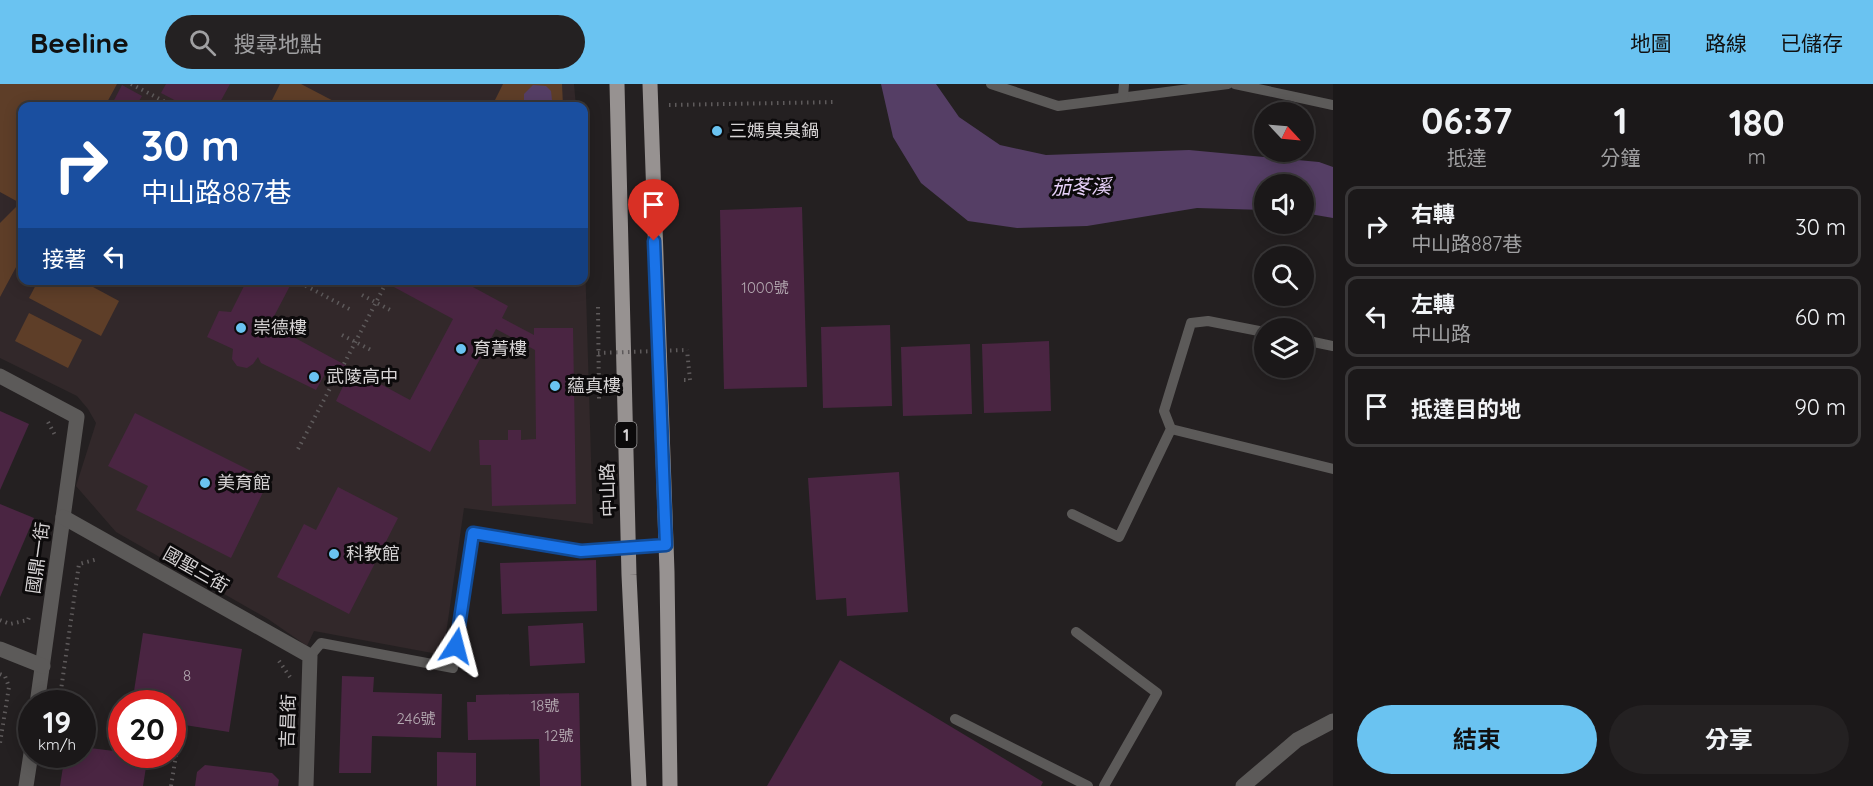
<!DOCTYPE html>
<html lang="zh-TW">
<meta charset="utf-8">
<style>
body{margin:0;font-family:Quicksand,"Noto Sans TC",sans-serif;background:#242122;color:#f1f3f6;height:100vh;display:flex;flex-direction:column;font-size:22px;white-space:nowrap}
*{box-sizing:border-box;margin:0}
p{font-size:20px;color:#a0a0a2}
.icon{flex:none;width:33px;height:33px;fill:none;stroke:currentColor;stroke-width:2;stroke-linecap:round;stroke-linejoin:round}
.map{position:relative;flex:1;overflow:hidden}
.sheet{display:flex;flex-direction:column;background:#1b1819;width:540px}
.sheet>*{flex:none}
.guide{position:absolute;left:18px;top:18px;width:570px;height:183px;border-radius:12px;box-shadow:0 3px 15px #0003,0 0 0 2px #393738;background:#1a4fa0;color:#fff;overflow:hidden}
.needle{width:39px;rotate:116deg}
.tools{position:absolute;left:1254px;top:18px;display:grid;gap:12px}
.tools a{display:grid;place-items:center;width:60px;height:60px;border-radius:50%;background:#1b1819;box-shadow:0 3px 15px #0003,0 0 0 2px #393738;font-size:30px}
.speed{position:absolute;left:18px;top:606px;display:flex;gap:12px;font-size:30px;font-weight:700;text-align:center}
.speed>*{display:grid;place-content:center;width:78px;height:78px;border-radius:50%;background:#1b1819;box-shadow:0 3px 15px #0003,0 0 0 2px #393738;line-height:1}
.speed small{font-size:15px;font-weight:400}
.speed .limit{border:9px solid #d22;background:#fff;color:#111}
.pin{position:absolute;display:grid;place-items:center;width:51px;height:51px;color:#fff;margin:-62px -26px;border-radius:50% 50% 50% 0;rotate:-45deg;box-shadow:0 0 6px #0007}
.pin .icon{rotate:45deg}
.me{position:absolute;width:66px;margin:-33px;rotate:9deg;stroke-linejoin:round;filter:drop-shadow(0 0 4px #0008)}
.turn{display:flex;align-items:center;gap:21px;height:126px;padding:0 24px;font-size:27px}
.turn .icon{width:78px;height:78px;stroke-width:2.5}
.turn b{display:block;font-size:42px;line-height:51px}
.then{display:flex;align-items:center;height:57px;padding:0 24px;background:#0003;gap:12px;font-size:22px}
.eta{display:flex;justify-content:space-evenly;align-items:center;height:102px;text-align:center}
.eta b{font-size:36px;font-weight:700;line-height:42px}
.cta{display:flex;gap:12px;margin-top:auto;padding:12px 24px}
.cta a{flex:1;height:69px;border-radius:36px;background:#6ac3f1;color:#111;font-size:24px;font-weight:700;line-height:69px;text-align:center}
.cta a+a{background:#242122;color:#f1f3f6}
ul{padding:0;list-style:none}
li{display:flex;align-items:center;gap:18px;height:81px;margin:0 12px 9px;padding:0 12px;border:3px solid #393738;border-radius:12px}
li div{flex:1}
li b{display:block;font-size:22px}
li em{font-style:normal}
header{display:flex;align-items:center;gap:36px;box-sizing:border-box;height:84px;padding:0 30px;background:#6ac3f1;color:#111}
header strong{font-size:28px}
nav{display:flex;gap:33px;margin-inline-start:auto;font-size:21px}
.search{width:420px;height:54px;background:#242122;display:flex;align-items:center;gap:15px;box-sizing:border-box;padding:0 21px;border-radius:33px;color:#a0a0a2;font-size:22px}
main{display:flex;flex:1;min-height:0}
.map>svg:first-child{display:block}
.built{fill:#32282a}
.green{fill:#5e3e28}
.water{fill:#553e65}
.building{fill:#4a2542}
.lines{fill:none;stroke-linecap:round;stroke-linejoin:round}
.path{stroke:#5e5a5b;stroke-width:4;stroke-dasharray:1.5 4.5;stroke-linecap:butt}
.lane{stroke:#5c5a59;stroke-width:10}
.street{stroke:#5c5a59;stroke-width:15}
.primary{stroke:#979291;stroke-width:15}
.path-bridge{stroke:#5e5a5b;stroke-width:4;stroke-dasharray:1.5 4.5;stroke-linecap:butt}
.route-casing{stroke:#114b97;stroke-width:15}
.route{stroke:#1a73e8;stroke-width:10}
.poi-dot{fill:#6ac3f1;stroke:#0c0a0b;stroke-width:2}
.labels{text-anchor:middle;stroke-width:6;stroke-linejoin:round;paint-order:stroke}
.number-label{font-size:15px;fill:#b3a8b0}
.shield{fill:#0c0a0b;stroke:#999798;stroke-width:1.5}
.shield-label{font-size:16px;font-weight:bold;fill:#d6d3d4}
.poi-label{font-size:18px;fill:#d6d3d4;stroke:#0c0a0b;text-anchor:start}
.street-label{font-size:18px;fill:#d6d3d4;stroke:#0c0a0b}
.water-label{font-size:20px;font-style:italic;fill:#e8d1fa;stroke:#0c0a0b}
</style>
<header>
<strong>Beeline</strong>
<div class="search"><svg class="icon" aria-label="search" viewBox="0 0 24 24"><circle cx="10" cy="10" r="6"/><path d="M15 15l6 6"/></svg>搜尋地點</div>
<nav><a>地圖</a><a>路線</a><a>已儲存</a></nav>
</header>
<main>
<div class="map">
<svg width="1333" height="702" viewBox="0 0 1333 702">
<rect width="100%" height="100%" fill="#242021"/>
<path class="built" d="M 0,0 L 574,0 L 576,22 L 22,22 L 22,196 L 584,196 L 584,143 L 593,440 L 464,424 L 443,571 L 314,547 L 307,562 L 268,535 L 116,448 L 76,402 L 96,339 L 88,325 L 77,312 L 0,274 Z"/>
<g class="green">
<path d="M 0,0 L 117,0 L 105,22 L 22,22 L 22,172 L 0,213 L 0,139 L 20,119 L 0,108 Z"/>
<path d="M 280,0 L 301,0 L 343,22 L 269,22 Z"/>
<path d="M 503,0 L 562,0 L 563,22 L 492,22 Z"/>
<path d="M 80,196 L 119,217 L 101,252 L 29,214 L 38,197 Z"/>
<path d="M 29,229 L 82,256 L 68,284 L 15,257 Z"/>
</g>
<g class="water">
<path d="M 881,0 L 936,0 L 959,33 L 1000,61 L 1046,71 L 1189,66 L 1319,78 L 1333,83 L 1333,134 L 1304,129 L 1304,100 L 1264,100 L 1264,126 L 1197,124 L 1087,142 L 1017,144 L 968,137 L 921,99 L 893,53 Z"/>
<path d="M 533,1 L 546,2 L 551,7 L 552,16 L 547,22 L 524,21 L 524,10 Z"/>
</g>
<g class="building">
<path d="M 166,0 L 230,0 L 218,22 L 186,22 L 161,9 Z"/>
<path d="M 122,1 L 142,12 L 136,22 L 111,22 Z"/>
<path d="M 802,123 L 807,303 L 724,305 L 720,126 Z"/>
<path d="M 247,196 L 293,196 L 270,240 L 271,248 L 273,242 L 410,316 L 453,235 L 381,196 L 460,196 L 508,222 L 502,234 L 534,251 L 534,244 L 573,244 L 576,420 L 492,422 L 491,381 L 480,381 L 479,356 L 508,356 L 508,346 L 521,346 L 521,356 L 536,355 L 535,266 L 496,245 L 430,368 L 336,317 L 345,298 L 326,288 L 316,306 L 261,279 L 258,273 L 253,280 L 247,284 L 237,282 L 232,275 L 233,265 L 207,253 L 219,227 L 231,228 Z"/>
<path d="M 890,241 L 892,322 L 823,324 L 821,243 Z"/>
<path d="M 1049,257 L 1051,327 L 984,329 L 982,260 Z"/>
<path d="M 970,260 L 972,330 L 903,332 L 901,263 Z"/>
<path d="M 0,327 L 29,340 L 0,406 Z"/>
<path d="M 135,329 L 269,396 L 231,474 L 136,426 L 148,402 L 108,382 Z"/>
<path d="M 899,388 L 908,528 L 847,532 L 846,514 L 816,516 L 808,394 Z"/>
<path d="M 338,403 L 398,434 L 349,530 L 277,493 L 304,440 L 316,446 Z"/>
<path d="M 0,420 L 34,434 L 0,513 Z"/>
<path d="M 596,476 L 597,527 L 502,530 L 500,479 Z"/>
<path d="M 583,539 L 585,579 L 530,582 L 528,542 Z"/>
<path d="M 143,549 L 242,565 L 229,648 L 172,639 L 172,620 L 132,620 Z"/>
<path d="M 840,576 L 1043,698 L 1041,702 L 767,702 Z"/>
<path d="M 342,592 L 374,593 L 373,608 L 442,610 L 441,654 L 372,652 L 371,689 L 339,689 Z"/>
<path d="M 579,609 L 581,702 L 540,702 L 539,655 L 468,656 L 467,618 L 476,618 L 476,611 Z"/>
<path d="M 82,663 L 122,668 L 122,670 L 141,670 L 147,677 L 143,702 L 60,702 L 65,670 L 82,670 Z"/>
<path d="M 437,668 L 476,669 L 476,702 L 437,702 Z"/>
<path d="M 205,681 L 272,689 L 279,696 L 278,702 L 195,702 L 197,688 Z"/>
</g>
<g class="lines">
<g class="path">
<path d="M 131,0 L 173,22"/>
<path d="M 669,21 L 837,18"/>
<path d="M 295,196 L 353,227"/>
<path d="M 362,211 L 392,227"/>
<path d="M 598,223 L 599,315 L 601,315"/>
<path d="M 342,251 L 371,266"/>
<path d="M 344,280 L 386,199"/>
<path d="M 684,296 L 690,296 L 687,266"/>
<path d="M 48,338 L 56,353"/>
<path d="M 298,365 L 336,293"/>
<path d="M 0,536 L 10,540 L 28,536 L 29,533"/>
<path d="M 279,577 L 290,593"/>
<path d="M 0,590 L 5,592 L 9,603 L 0,659"/>
<path d="M 59,620 L 79,480 L 98,475"/>
<path d="M 171,702 L 180,647"/>
</g>
<g class="lane">
<path d="M 991,0 L 1058,22 L 1228,0"/>
<path d="M 1235,0 L 1333,21"/>
<path d="M 1123,13 L 1124,0"/>
<path d="M 1304,256 L 1333,262"/>
<path d="M 1171,345 L 1333,385"/>
<path d="M 1072,430 L 1119,453 L 1171,345 L 1164,327 L 1191,239 L 1208,237 L 1264,248"/>
<path d="M 1076,548 L 1157,609 L 1104,702"/>
<path d="M 310,572 L 321,559 L 453,584 L 473,449 L 581,467 L 666,461"/>
<path d="M 955,635 L 1088,702"/>
</g>
<g class="street">
<path d="M 0,292 L 77,333 L 37,620"/>
<path d="M 63,433 L 310,572 L 306,702"/>
<path d="M 0,565 L 43,582"/>
<path d="M 26,702 L 32,663"/>
<path d="M 1243,702 L 1297,656 L 1333,637"/>
</g>
<g class="primary">
<path d="M 617,0 L 629,491 L 639,702"/>
<path d="M 650,0 L 667,488 L 670,702"/>
</g>
<path class="path-bridge" d="M 598,269 L 687,266"/>
</g>
<g class="lines">
<g class="route-casing">
<path id="route" d="M 456,562 L 473,449 L 581,467 L 666,461 L 654,157"/>
</g>
<use href="#route" class="route"/>
</g>
<g class="poi-dot">
<circle cx="717" cy="47" r="6"/>
<circle cx="241" cy="244" r="6"/>
<circle cx="461" cy="265" r="6"/>
<circle cx="314" cy="293" r="6"/>
<circle cx="555" cy="302" r="6"/>
<circle cx="205" cy="399" r="6"/>
<circle cx="334" cy="470" r="6"/>
</g>
<g class="labels">
<g class="number-label">
<text x="765" y="209">1000號</text>
<text x="187" y="597">8</text>
<text x="545" y="627">18號</text>
<text x="416" y="640">246號</text>
<text x="559" y="657">12號</text>
</g>
<rect class="shield" x="615.5" y="338" width="21" height="26" rx="4.5"/>
<g class="shield-label">
<text x="626" y="357">1</text>
</g>
<g class="poi-label">
<text x="729" y="53">三媽臭臭鍋</text>
<text x="253" y="250">崇德樓</text>
<text x="473" y="271">育菁樓</text>
<text x="326" y="299">武陵高中</text>
<text x="567" y="308">蘊真樓</text>
<text x="217" y="405">美育館</text>
<text x="346" y="476">科教館</text>
</g>
<g class="street-label">
<text transform="translate(608 406) rotate(-92)" y="6">中山路</text>
<text transform="translate(38 474) rotate(-82)" y="6">國鼎一街</text>
<text transform="translate(196 486) rotate(30)" y="6">國聖三街</text>
<text transform="translate(288 637) rotate(-88)" y="6">吉昌街</text>
</g>
<g class="water-label">
<text transform="translate(1081 103) rotate(-1)" y="7">茄苳溪</text>
</g>
</g>
</svg>
<div class="tools">
<a><svg class="needle" viewBox="-14 -14 28 28"><path d="M0-13l5 13h-10z" fill="#e53935"/><path d="M0 13l5-13h-10z" fill="#a0a0a2"/></svg></a>
<a><svg class="icon" aria-label="sound" viewBox="0 0 24 24"><path d="M4 9h4l5-4v14l-5-4H4zM17 9q2 3 0 6"/></svg></a>
<a><svg class="icon" aria-label="search" viewBox="0 0 24 24"><circle cx="10" cy="10" r="6"/><path d="M15 15l6 6"/></svg></a>
<a><svg class="icon" aria-label="layers" viewBox="0 0 24 24"><path d="M12 4l9 5-9 5-9-5zM3 14l9 5 9-5"/></svg></a>
</div>
<div class="speed"><div>19<small>km/h</small></div><div class="limit">20</div></div>
<div class="pin" style="left:654px;top:157px;background:#d93025"><svg class="icon" aria-label="arrive" viewBox="0 0 24 24"><path d="M6 21V4h12l-3 4 3 4H6"/></svg></div>
<svg class="me" style="left:456px;top:562px" viewBox="-20 -20 40 40"><path d="M0-17L14 15 0 8-14 15z" fill="#1a73e8" stroke="#fff" stroke-width="4"/></svg>
<div class="guide">
<div class="turn"><svg class="icon" aria-label="right" viewBox="0 0 24 24"><path d="M7 20v-9h11M14 6l5 5-5 5"/></svg><div><b>30 m</b>中山路887巷</div></div>
<div class="then">接著<svg class="icon" aria-label="left" viewBox="0 0 24 24"><path d="M17 20v-9H6M10 6l-5 5 5 5"/></svg></div>
</div>
</div>
<section class="sheet">
<div class="eta">
<div><b>06:37</b><p>抵達</p></div>
<div><b>1</b><p>分鐘</p></div>
<div><b>180</b><p>m</p></div>
</div>
<ul>
<li><svg class="icon" aria-label="right" viewBox="0 0 24 24"><path d="M7 20v-9h11M14 6l5 5-5 5"/></svg><div><b>右轉</b><p>中山路887巷</p></div><em>30 m</em></li>
<li><svg class="icon" aria-label="left" viewBox="0 0 24 24"><path d="M17 20v-9H6M10 6l-5 5 5 5"/></svg><div><b>左轉</b><p>中山路</p></div><em>60 m</em></li>
<li><svg class="icon" aria-label="arrive" viewBox="0 0 24 24"><path d="M6 21V4h12l-3 4 3 4H6"/></svg><div><b>抵達目的地</b></div><em>90 m</em></li>
</ul>
<div class="cta"><a>結束</a><a>分享</a></div>
</section>
</main>
